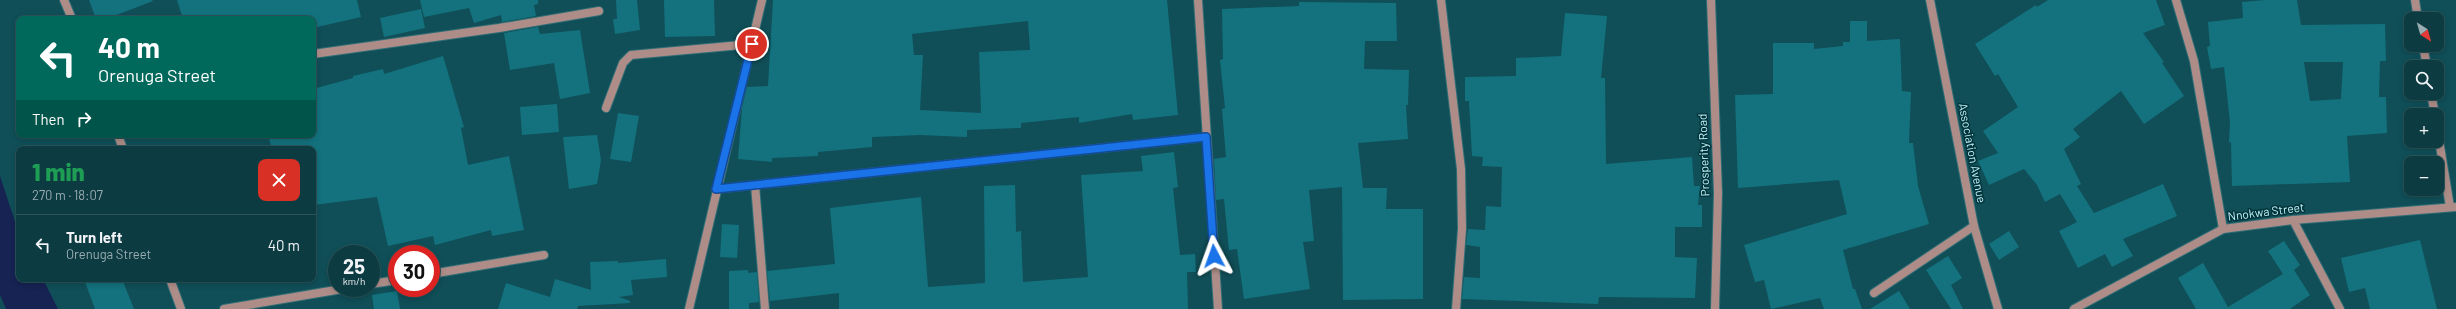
<!DOCTYPE html>
<meta charset="utf-8">
<style>
body{margin:0;font-family:Barlow,sans-serif;background:#1a464d;color:#f1f3f6;height:100vh;display:flex;flex-direction:column;font-size:15px;white-space:nowrap}
*{box-sizing:border-box;margin:0}
p{font-size:13px;color:#9aadb2}
.icon{flex:none;width:22px;height:22px;fill:none;stroke:currentColor;stroke-width:2;stroke-linecap:round;stroke-linejoin:round}
.map{position:relative;flex:1;overflow:hidden}
.drawer{position:absolute;left:16px;top:146px;width:300px;height:136px;display:flex;flex-direction:column;background:#0c3b42;border-radius:8px;box-shadow:0 2px 6px #0003,0 0 0 1px #2c555b}
.drawer>*{flex:none}
.top-card{position:absolute;left:16px;top:16px;width:300px;height:122px;border-radius:8px;box-shadow:0 2px 6px #0003,0 0 0 1px #2c555b;background:#00695c;color:#fff;overflow:hidden}
.needle{width:26px;rotate:143deg}
.tools{position:absolute;left:2404px;top:12px;display:grid;gap:8px}
.tools a{display:grid;place-items:center;width:40px;height:40px;border-radius:8px;background:#0c3b42;box-shadow:0 2px 6px #0003,0 0 0 1px #2c555b;font-size:20px}
.speed{position:absolute;left:328px;top:245px;display:flex;gap:8px;font-size:20px;font-weight:700;text-align:center}
.speed>*{display:grid;place-content:center;width:52px;height:52px;border-radius:50%;background:#0c3b42;box-shadow:0 2px 6px #0003,0 0 0 1px #2c555b;line-height:1}
.speed small{font-size:10px;font-weight:400}
.speed .limit{border:6px solid #d22;background:#fff;color:#111}
.pin{position:absolute;display:grid;place-items:center;width:34px;height:34px;color:#fff;margin:-17px;border:2px solid #fff;border-radius:50%;box-shadow:0 1px 4px #0007}
.me{position:absolute;width:44px;margin:-22px;rotate:356deg;stroke-linejoin:round;filter:drop-shadow(0 0 3px #0008)}
.turn{display:flex;align-items:center;gap:14px;height:84px;padding:0 16px;font-size:18px}
.turn .icon{width:52px;height:52px;stroke-width:2.5}
.turn b{display:block;font-size:28px;line-height:34px}
.then{display:flex;align-items:center;height:38px;padding:0 16px;background:#0003;gap:8px;font-size:15px}
.round{display:grid;place-items:center;flex:none;width:42px;height:42px;border-radius:8px;background:#1a464d}
.overview{display:flex;align-items:center;justify-content:space-between;height:68px;padding:0 16px}
h1{font-size:24px;font-weight:800;line-height:30px;color:#1e9e55}
ul{padding:0;list-style:none}
li{display:flex;align-items:center;gap:12px;height:60px;padding:0 16px;border-top:1px solid #2c555b}
li div{flex:1}
li b{display:block;font-size:15px}
li em{font-style:normal}
.map>svg:first-child{display:block}
.water{fill:#162353}
.building{fill:#13727e;fill-rule:evenodd}
.lines{fill:none;stroke-linecap:round;stroke-linejoin:round}
.lane-casing{stroke:#306d75;stroke-width:10}
.street-casing{stroke:#306d75;stroke-width:10}
.lane{stroke:#ae8d88;stroke-width:8}
.street{stroke:#ae8d88;stroke-width:8}
.route-casing{stroke:#114b97;stroke-width:10}
.route{stroke:#1a73e8;stroke-width:7}
.labels{text-anchor:middle;stroke-width:3;stroke-linejoin:round;paint-order:stroke}
.street-label{font-size:12px;fill:#c2f3fb;stroke:#00333a}
</style>
<div class="map">
<svg width="2456" height="309" viewBox="0 0 2456 309">
<rect width="100%" height="100%" fill="#104f58"/>
<path class="water" d="M 0,176 L 19,234 L 19,279 L 43,279 L 58,309 L 6,309 L 0,295 Z"/>
<g class="building">
<path d="M 89,0 L 152,0 L 153,1 L 106,19 L 96,19 Z"/>
<path d="M 177,0 L 357,0 L 361,17 L 313,28 L 313,19 L 183,19 Z"/>
<path d="M 420,0 L 538,0 L 538,4 L 534,5 L 536,16 L 502,22 L 501,15 L 474,23 L 469,8 L 424,17 Z"/>
<path d="M 616,0 L 637,0 L 640,30 L 615,34 L 613,19 L 617,19 Z"/>
<path d="M 664,0 L 714,0 L 715,36 L 665,37 Z"/>
<path d="M 773,0 L 1167,0 L 1178,115 L 1133,120 L 1132,114 L 1079,123 L 1079,117 L 1021,123 L 1021,128 L 967,130 L 967,137 L 920,135 L 872,137 L 872,147 L 818,152 L 818,156 L 772,158 L 772,162 L 738,159 L 742,108 L 747,87 L 768,86 ZM 1028,21 L 1030,50 L 979,52 L 981,113 L 920,110 L 923,55 L 914,55 L 912,34 Z"/>
<path d="M 2048,0 L 2156,0 L 2165,25 L 2143,33 L 2164,62 L 2162,63 L 2184,96 L 2144,124 L 2121,91 L 2073,129 L 2080,137 L 2064,149 L 2081,184 L 2077,186 L 2094,213 L 2163,184 L 2177,216 L 2123,239 L 2133,256 L 2112,267 L 2105,254 L 2078,268 L 2059,231 L 2077,222 L 2060,194 L 2045,202 L 2037,185 L 2024,169 L 1989,185 L 1978,161 L 1998,153 L 1983,131 L 2018,107 L 1998,74 L 1995,76 L 1975,44 L 2036,5 L 2037,7 Z"/>
<path d="M 2265,0 L 2297,0 L 2301,25 L 2385,24 L 2386,61 L 2380,61 L 2379,97 L 2386,97 L 2387,133 L 2347,136 L 2350,182 L 2232,186 L 2231,142 L 2229,143 L 2230,122 L 2224,67 L 2211,69 L 2207,47 L 2210,46 L 2208,22 L 2243,18 L 2242,2 ZM 2304,62 L 2343,62 L 2341,99 L 2310,101 Z"/>
<path d="M 1299,2 L 1396,3 L 1397,41 L 1365,41 L 1364,69 L 1409,70 L 1408,105 L 1406,105 L 1408,139 L 1358,143 L 1363,188 L 1387,188 L 1386,209 L 1423,209 L 1423,299 L 1343,300 L 1342,187 L 1309,190 L 1314,241 L 1303,242 L 1310,289 L 1244,299 L 1237,249 L 1229,250 L 1224,199 L 1216,200 L 1214,159 L 1226,157 L 1222,109 L 1225,108 L 1220,60 L 1223,59 L 1222,9 L 1299,6 Z"/>
<path d="M 421,9 L 425,28 L 384,37 L 380,18 Z"/>
<path d="M 1565,13 L 1607,16 L 1601,78 L 1605,78 L 1606,164 L 1692,157 L 1694,186 L 1700,186 L 1698,205 L 1702,205 L 1702,227 L 1675,227 L 1675,257 L 1697,258 L 1695,298 L 1599,297 L 1598,304 L 1462,299 L 1464,277 L 1480,278 L 1480,247 L 1466,245 L 1468,229 L 1485,230 L 1486,206 L 1501,207 L 1502,167 L 1482,166 L 1483,157 L 1472,156 L 1469,101 L 1465,101 L 1465,77 L 1516,76 L 1516,58 L 1561,56 Z"/>
<path d="M 1850,21 L 1867,21 L 1867,41 L 1900,39 L 1902,91 L 1911,92 L 1909,143 L 1913,143 L 1918,186 L 1929,224 L 1843,250 L 1853,289 L 1855,289 L 1862,309 L 1824,309 L 1820,298 L 1771,309 L 1764,280 L 1755,282 L 1744,245 L 1847,214 L 1839,180 L 1738,188 L 1735,95 L 1773,94 L 1773,43 L 1814,43 L 1814,49 L 1843,46 L 1843,42 L 1850,42 Z"/>
<path d="M 538,27 L 540,34 L 580,30 L 590,93 L 560,99 L 554,63 L 510,70 L 504,33 Z"/>
<path d="M 443,56 L 464,127 L 461,128 L 468,165 L 509,156 L 524,230 L 492,236 L 491,230 L 435,245 L 433,236 L 388,246 L 377,197 L 313,205 L 313,149 L 272,149 L 268,135 L 313,135 L 313,89 L 353,78 L 353,76 L 383,69 L 384,74 Z"/>
<path d="M 557,104 L 559,132 L 522,135 L 520,107 Z"/>
<path d="M 618,113 L 639,116 L 631,162 L 610,159 Z"/>
<path d="M 597,135 L 601,160 L 597,184 L 569,189 L 563,137 Z"/>
<path d="M 1174,152 L 1178,187 L 1173,188 L 1180,255 L 1195,254 L 1196,272 L 1187,272 L 1188,309 L 839,309 L 839,293 L 770,301 L 767,271 L 835,264 L 830,208 L 921,197 L 928,287 L 985,283 L 984,186 L 1015,185 L 1016,232 L 1021,231 L 1023,282 L 1088,277 L 1081,175 L 1143,171 L 1141,156 Z"/>
<path d="M 722,224 L 739,225 L 737,258 L 720,257 Z"/>
<path d="M 2009,231 L 2019,247 L 1999,260 L 1989,244 Z"/>
<path d="M 2420,240 L 2437,309 L 2370,309 L 2365,288 L 2349,292 L 2341,258 Z"/>
<path d="M 2284,241 L 2300,265 L 2294,270 L 2310,295 L 2290,309 L 2196,309 L 2178,278 L 2203,263 L 2228,307 L 2283,274 L 2268,251 Z"/>
<path d="M 1948,256 L 1962,278 L 1951,285 L 1963,309 L 1951,309 L 1926,270 Z"/>
<path d="M 666,259 L 667,277 L 631,280 L 633,295 L 619,297 L 630,301 L 630,303 L 578,306 L 577,309 L 498,309 L 506,283 L 550,297 L 555,279 L 591,290 L 590,262 L 618,261 L 618,263 Z"/>
<path d="M 748,270 L 748,273 L 757,272 L 759,302 L 749,303 L 749,309 L 729,309 L 729,271 Z"/>
<path d="M 84,279 L 122,279 L 134,309 L 95,309 Z"/>
<path d="M 397,291 L 400,309 L 374,309 L 372,295 Z"/>
<path d="M 1899,291 L 1910,309 L 1870,309 Z"/>
</g>
<g class="lines">
<g class="lane-casing">
<path id="lane" d="M 1874,293 L 1974,226"/>
</g>
<g class="street-casing">
<g id="street">
<path d="M 64,0 L 72,19"/>
<path d="M 1198,0 L 1218,309"/>
<path d="M 1441,0 L 1461,169 L 1462,229 L 1456,309"/>
<path d="M 1711,0 L 1718,193 L 1715,309"/>
<path d="M 1930,0 L 1974,226 L 1998,309"/>
<path d="M 2176,0 L 2194,61 L 2223,229"/>
<path d="M 2415,0 L 2418,19"/>
<path d="M 2423,45 L 2427,67"/>
<path d="M 313,54 L 499,28 L 599,11"/>
<path d="M 2431,93 L 2435,115"/>
<path d="M 606,108 L 623,63 L 631,55 L 752,44"/>
<path d="M 2437,128 L 2450,207"/>
<path d="M 118,135 L 123,149"/>
<path d="M 755,185 L 765,309"/>
<path d="M 716,189 L 1206,137"/>
<path d="M 2293,220 L 2340,309"/>
<path d="M 431,274 L 544,255"/>
<path d="M 170,279 L 181,309"/>
<path d="M 371,284 L 397,280"/>
<path d="M 224,309 L 348,288"/>
<path d="M 689,309 L 762,0"/>
<path d="M 2074,309 L 2223,229 L 2293,220 L 2456,207"/>
</g>
</g>
<use href="#lane" class="lane"/>
<use href="#street" class="street"/>
</g>
<g class="lines">
<g class="route-casing">
<path id="route" d="M 752,44 L 716,189 L 1206,137 L 1214,256"/>
</g>
<use href="#route" class="route"/>
</g>
<g class="labels">
<g class="street-label">
<text transform="translate(1972 153) rotate(79)" y="4">Association Avenue</text>
<text transform="translate(1704 155) rotate(-92)" y="4">Prosperity Road</text>
<text transform="translate(2266 212) rotate(-7)" y="4">Nnokwa Street</text>
</g>
</g>
</svg>
<div class="tools">
<a><svg class="needle" viewBox="-14 -14 28 28"><path d="M0-13l5 13h-10z" fill="#e53935"/><path d="M0 13l5-13h-10z" fill="#9aadb2"/></svg></a>
<a><svg class="icon" aria-label="search" viewBox="0 0 24 24"><circle cx="10" cy="10" r="6"/><path d="M15 15l6 6"/></svg></a>
<a>+</a>
<a>−</a>
</div>
<div class="speed"><div>25<small>km/h</small></div><div class="limit">30</div></div>
<div class="pin" style="left:752px;top:44px;background:#d93025"><svg class="icon" aria-label="arrive" viewBox="0 0 24 24"><path d="M6 21V4h12l-3 4 3 4H6"/></svg></div>
<svg class="me" style="left:1214px;top:256px" viewBox="-20 -20 40 40"><path d="M0-17L14 15 0 8-14 15z" fill="#1a73e8" stroke="#fff" stroke-width="4"/></svg>
<div class="top-card">
<div class="turn"><svg class="icon" aria-label="left" viewBox="0 0 24 24"><path d="M17 20v-9H6M10 6l-5 5 5 5"/></svg><div><b>40 m</b>Orenuga Street</div></div>
<div class="then">Then<svg class="icon" aria-label="right" viewBox="0 0 24 24"><path d="M7 20v-9h11M14 6l5 5-5 5"/></svg></div>
</div>
<section class="drawer">
<div class="overview"><div><h1>1 min</h1><p>270 m · 18:07</p></div><a class="round" style="background:#d93025;color:#fff"><svg class="icon" aria-label="close" viewBox="0 0 24 24"><path d="M6 6l12 12M18 6L6 18"/></svg></a></div>
<ul>
<li><svg class="icon" aria-label="left" viewBox="0 0 24 24"><path d="M17 20v-9H6M10 6l-5 5 5 5"/></svg><div><b>Turn left</b><p>Orenuga Street</p></div><em>40 m</em></li>
</ul>
</section>
</div>
